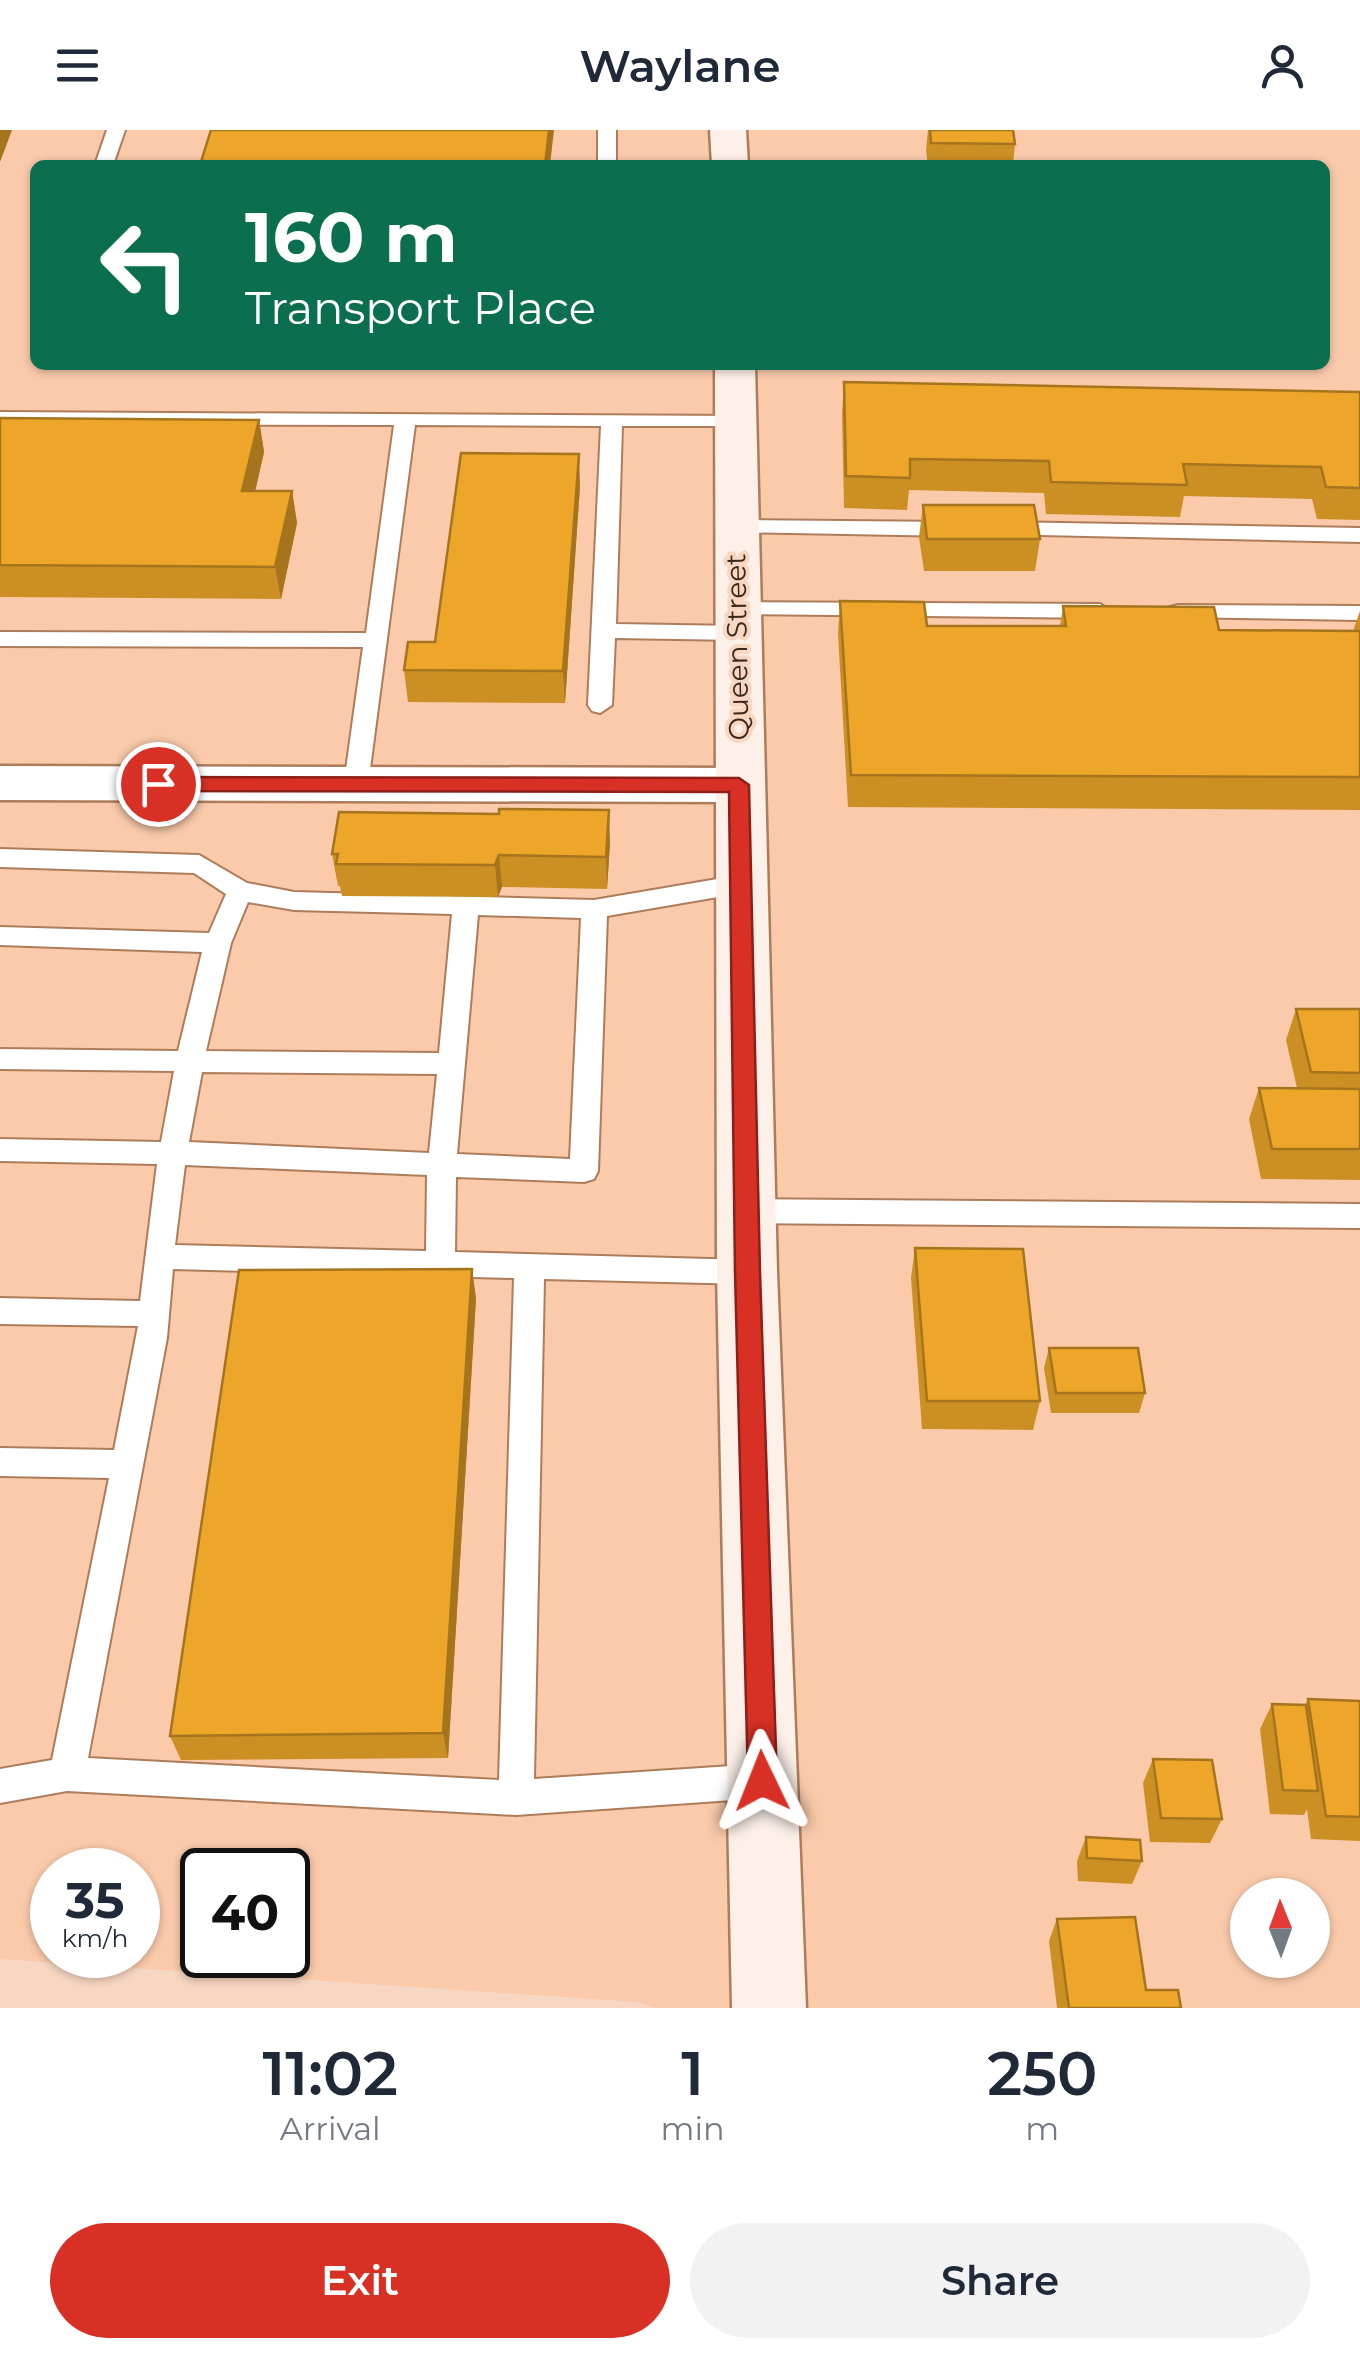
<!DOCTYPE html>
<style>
body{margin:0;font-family:Montserrat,sans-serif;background:#f2f2f3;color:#1f2937;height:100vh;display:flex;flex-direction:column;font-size:38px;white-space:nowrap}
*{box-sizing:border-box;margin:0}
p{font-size:32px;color:#747a83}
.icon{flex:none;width:55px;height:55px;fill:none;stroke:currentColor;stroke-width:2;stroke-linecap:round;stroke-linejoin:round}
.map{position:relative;height:1878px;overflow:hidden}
.sheet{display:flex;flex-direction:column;background:#fff;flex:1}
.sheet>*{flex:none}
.guide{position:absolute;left:30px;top:30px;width:1300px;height:210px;border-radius:15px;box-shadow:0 2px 8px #0004;background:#0b6e4f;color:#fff;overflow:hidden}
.needle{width:65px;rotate:359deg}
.controls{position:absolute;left:1230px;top:1748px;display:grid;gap:20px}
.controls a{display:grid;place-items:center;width:100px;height:100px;border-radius:50%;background:#fff;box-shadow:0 2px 8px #0004;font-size:50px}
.speed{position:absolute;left:30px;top:1718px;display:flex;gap:20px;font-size:50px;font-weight:700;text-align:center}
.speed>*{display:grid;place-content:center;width:130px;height:130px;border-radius:50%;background:#fff;box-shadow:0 2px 8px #0004;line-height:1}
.speed small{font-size:25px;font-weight:400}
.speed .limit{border:5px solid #111;border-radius:15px;background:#fff;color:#111}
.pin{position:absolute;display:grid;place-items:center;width:85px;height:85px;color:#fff;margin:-42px;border:5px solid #fff;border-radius:50%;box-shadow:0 2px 10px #0007}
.me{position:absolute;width:110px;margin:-55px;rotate:358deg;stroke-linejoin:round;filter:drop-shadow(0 0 8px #0008)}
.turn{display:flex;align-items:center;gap:35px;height:210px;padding:0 50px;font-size:45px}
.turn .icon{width:130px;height:130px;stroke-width:2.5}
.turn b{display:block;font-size:70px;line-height:85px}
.eta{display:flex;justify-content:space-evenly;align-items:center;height:170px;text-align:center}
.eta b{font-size:60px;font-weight:600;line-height:70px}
.button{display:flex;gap:20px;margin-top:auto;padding:20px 50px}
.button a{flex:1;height:115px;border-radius:60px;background:#d93025;color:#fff;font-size:40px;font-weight:600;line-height:115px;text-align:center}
.button a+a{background:#f2f2f3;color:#1f2937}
header{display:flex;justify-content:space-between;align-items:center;height:130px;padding:0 50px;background:#fff;font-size:45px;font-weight:600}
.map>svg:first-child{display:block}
.built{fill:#facaaa;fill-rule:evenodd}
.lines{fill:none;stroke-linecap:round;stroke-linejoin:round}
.lane-casing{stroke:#ad7d5b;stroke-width:4}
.street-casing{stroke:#ad7d5b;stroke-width:5}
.secondary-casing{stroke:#ad7d5b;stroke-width:5}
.lane{fill:#fff;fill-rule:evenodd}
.street{fill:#fff;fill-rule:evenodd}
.secondary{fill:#fcf0e8;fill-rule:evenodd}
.wall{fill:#cc8f24}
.shaded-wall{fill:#a6741d}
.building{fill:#eda62a;stroke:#a6741d;stroke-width:2.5}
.route{fill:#d93025;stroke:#8d1f18;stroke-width:2.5}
.labels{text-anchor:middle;stroke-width:8;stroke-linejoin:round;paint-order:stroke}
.street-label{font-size:28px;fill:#3b2719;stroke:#f8d7c2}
</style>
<header><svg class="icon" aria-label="menu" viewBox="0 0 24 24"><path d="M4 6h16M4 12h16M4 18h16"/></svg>Waylane<svg class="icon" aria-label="person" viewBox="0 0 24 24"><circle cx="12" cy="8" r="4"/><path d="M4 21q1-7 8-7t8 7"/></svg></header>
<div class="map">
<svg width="1360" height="1878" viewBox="0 0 1360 1878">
<rect width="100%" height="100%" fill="#f8d7c2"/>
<path class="built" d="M 0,0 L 1360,0 L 1360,1878 L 656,1878 L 637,1872 L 0,1829 ZM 35,35 L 1325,35 L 1325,235 L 35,235 ZM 52,1740 L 138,1740 L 138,1825 L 52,1825 ZM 202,1740 L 288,1740 L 288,1825 L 202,1825 ZM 1248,1765 L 1312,1765 L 1312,1830 L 1248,1830 Z"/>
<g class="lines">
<g class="lane-casing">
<g id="lane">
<path d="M 107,0 L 125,0 L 113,35 L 95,35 Z"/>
<rect x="598" y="0" width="18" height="35"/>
<path d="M 0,282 L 742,286 L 745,290 L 735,296 L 622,296 L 616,494 L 737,496 L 748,503 L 737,510 L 615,508 L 612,575 L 600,583 L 592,581 L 588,575 L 601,296 L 415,295 L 368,654 L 365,660 L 347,660 L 344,654 L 363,517 L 0,516 L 0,502 L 366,503 L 394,295 L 0,294 Z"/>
<path d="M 736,390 L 954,392 L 965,399 L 954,406 L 728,402 L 725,397 L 728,392 Z"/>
<path d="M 1002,392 L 1360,398 L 1360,412 L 994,404 L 991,399 Z"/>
<path d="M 736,472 L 1100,474 L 1111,481 L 1100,488 L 728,484 L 725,479 Z"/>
<path d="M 1178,475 L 1360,476 L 1360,490 L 1170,487 L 1167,482 L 1170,477 Z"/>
<path d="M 0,719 L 199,725 L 247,753 L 294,762 L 594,770 L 741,745 L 750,748 L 754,754 L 750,760 L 741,763 L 607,786 L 598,1041 L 594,1049 L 584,1052 L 456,1047 L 455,1122 L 747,1130 L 757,1133 L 762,1142 L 757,1151 L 747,1154 L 544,1149 L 534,1649 L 762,1634 L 774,1639 L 780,1651 L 774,1663 L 762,1668 L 516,1685 L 67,1661 L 0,1673 L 0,1639 L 52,1630 L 109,1348 L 0,1346 L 0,1318 L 114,1320 L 138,1196 L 0,1194 L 0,1168 L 140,1171 L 157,1034 L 0,1031 L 0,1009 L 161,1012 L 174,941 L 0,939 L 0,919 L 178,921 L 202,822 L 0,815 L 0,797 L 209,803 L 226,764 L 194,743 L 0,737 ZM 248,772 L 294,780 L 452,784 L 439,923 L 206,921 L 231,813 ZM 478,785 L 581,788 L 570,1029 L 457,1024 ZM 202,942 L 437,944 L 429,1023 L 189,1012 ZM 185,1035 L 427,1045 L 426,1121 L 175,1115 ZM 173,1139 L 514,1148 L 499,1650 L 88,1628 L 167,1208 Z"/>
<path d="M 746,1069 L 1360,1074 L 1360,1098 L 746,1093 L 736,1089 L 731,1081 L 736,1073 Z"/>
</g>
</g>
<g class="street-casing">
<path id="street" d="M 0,636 L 739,638 L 756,643 L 763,655 L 756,667 L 739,672 L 0,670 Z"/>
</g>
<g class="secondary-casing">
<g id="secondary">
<path d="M 710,0 L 746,0 L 748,35 L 712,35 Z"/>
<path d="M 715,235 L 755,235 L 777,1142 L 806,1878 L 732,1878 L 717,1142 Z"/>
</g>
</g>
<use href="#lane" class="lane"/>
<use href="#street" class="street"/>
<use href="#secondary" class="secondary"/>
</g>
<g class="wall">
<path d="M 928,0 L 1013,0 L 1015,14 L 1013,35 L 928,35 L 926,21 Z"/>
<path d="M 844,252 L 1360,262 L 1360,390 L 1317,389 L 1312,369 L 1184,366 L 1180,387 L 1046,384 L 1044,363 L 909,360 L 907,380 L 844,378 L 842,284 Z"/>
<path d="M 0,288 L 259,290 L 264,322 L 255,361 L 292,361 L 297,393 L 281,469 L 0,467 Z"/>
<path d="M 580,356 L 565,573 L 408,572 L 404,540 L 435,512 Z"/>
<path d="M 923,375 L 1040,409 L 1035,441 L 924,441 L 919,407 Z"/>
<path d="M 840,471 L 927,496 L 1060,496 L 1063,476 L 1219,500 L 1353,501 L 1360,481 L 1360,680 L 848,677 L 838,504 Z"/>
<path d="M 610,713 L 607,759 L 502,757 L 498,767 L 342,766 L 340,756 L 338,756 L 332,724 Z"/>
<path d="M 1296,879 L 1360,879 L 1360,1050 L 1261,1049 L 1249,989 L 1259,958 L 1297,958 L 1286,910 Z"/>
<path d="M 915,1118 L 1040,1271 L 1033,1300 L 922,1299 L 911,1148 Z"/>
<path d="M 472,1139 L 476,1169 L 448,1628 L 181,1630 L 170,1606 Z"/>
<path d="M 1049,1218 L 1145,1263 L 1139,1283 L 1051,1283 L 1044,1238 Z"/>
<path d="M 1308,1569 L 1360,1571 L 1360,1711 L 1311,1709 L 1307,1679 L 1304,1685 L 1270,1684 L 1260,1599 L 1272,1574 L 1305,1575 Z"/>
<path d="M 1153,1629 L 1222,1689 L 1210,1713 L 1150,1712 L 1143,1653 Z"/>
<path d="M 1086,1707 L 1142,1731 L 1132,1754 L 1078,1751 L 1077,1731 Z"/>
<path d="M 1057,1789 L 1146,1860 L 1181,1878 L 1057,1878 L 1049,1811 Z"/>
</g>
<g class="shaded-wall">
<path d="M 0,0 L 12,0 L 0,32 Z"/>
<path d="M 549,0 L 554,0 L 550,35 L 545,35 Z"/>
<path d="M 259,290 L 264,322 L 248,393 L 242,361 Z"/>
<path d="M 579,324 L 580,356 L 565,573 L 563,541 Z"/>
<path d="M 292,361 L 297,393 L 281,469 L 275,437 Z"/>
<path d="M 609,680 L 610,713 L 607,759 L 606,727 Z"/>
<path d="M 499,725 L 502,757 L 498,767 L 495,735 Z"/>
<path d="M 472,1139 L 476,1169 L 448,1628 L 443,1603 Z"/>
</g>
<g class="building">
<path d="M 211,0 L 549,0 L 545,35 L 200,35 Z"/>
<path d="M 930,0 L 1013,0 L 1015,14 L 931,13 Z"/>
<path d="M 844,252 L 1360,262 L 1360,358 L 1326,357 L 1321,337 L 1183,334 L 1187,355 L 1051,352 L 1049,331 L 910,329 L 910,348 L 846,346 Z"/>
<path d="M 0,288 L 259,290 L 242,361 L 292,361 L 275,437 L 0,435 Z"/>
<path d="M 461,323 L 579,324 L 563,541 L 404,540 L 408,512 L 435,512 Z"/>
<path d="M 923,375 L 1034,375 L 1040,409 L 927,409 Z"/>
<path d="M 840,471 L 924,472 L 927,496 L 1066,496 L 1063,476 L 1214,477 L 1219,500 L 1360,501 L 1360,647 L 851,645 Z"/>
<path d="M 499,679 L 609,680 L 606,727 L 499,725 L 495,735 L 336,734 L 338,724 L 332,724 L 339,682 L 499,684 Z"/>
<path d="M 1296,879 L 1360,879 L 1360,943 L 1311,942 Z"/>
<path d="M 1259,958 L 1360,959 L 1360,1019 L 1272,1019 Z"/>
<path d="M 915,1118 L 1023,1119 L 1040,1271 L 927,1271 Z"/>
<path d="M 472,1139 L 443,1603 L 170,1606 L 239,1140 Z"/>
<path d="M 1049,1218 L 1138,1218 L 1145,1263 L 1056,1263 Z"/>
<path d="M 1308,1569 L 1360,1571 L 1360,1687 L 1326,1686 Z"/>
<path d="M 1272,1574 L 1306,1575 L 1318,1661 L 1283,1660 Z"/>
<path d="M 1153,1629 L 1212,1630 L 1222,1689 L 1161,1688 Z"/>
<path d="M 1086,1707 L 1140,1710 L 1142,1731 L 1087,1728 Z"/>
<path d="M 1135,1787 L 1146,1860 L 1178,1860 L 1181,1878 L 1069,1878 L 1057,1789 Z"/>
</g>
<path class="route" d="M 158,647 L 739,648 L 749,655 L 760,1142 L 777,1651 L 773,1661 L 762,1665 L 752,1661 L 748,1651 L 735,1142 L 729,662 L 158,661 L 148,654 Z"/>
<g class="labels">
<g class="street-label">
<text transform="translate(737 517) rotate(-91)" y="10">Queen Street</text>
</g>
</g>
</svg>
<div class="controls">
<a><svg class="needle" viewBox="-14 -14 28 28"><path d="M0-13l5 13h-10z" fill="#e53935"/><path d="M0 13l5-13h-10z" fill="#747a83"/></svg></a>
</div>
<div class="speed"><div>35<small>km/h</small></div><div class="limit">40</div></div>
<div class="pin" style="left:158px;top:654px;background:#d93025"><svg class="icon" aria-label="arrive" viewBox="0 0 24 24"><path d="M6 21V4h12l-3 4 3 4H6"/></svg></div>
<svg class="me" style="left:762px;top:1651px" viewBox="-20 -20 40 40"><path d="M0-17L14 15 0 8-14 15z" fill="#d93025" stroke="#fff" stroke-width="4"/></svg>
<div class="guide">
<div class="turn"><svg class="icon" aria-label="left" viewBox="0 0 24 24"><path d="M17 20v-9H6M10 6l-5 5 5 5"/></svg><div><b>160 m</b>Transport Place</div></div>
</div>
</div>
<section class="sheet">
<div class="eta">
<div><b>11:02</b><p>Arrival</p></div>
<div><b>1</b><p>min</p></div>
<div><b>250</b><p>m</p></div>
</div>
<div class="button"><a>Exit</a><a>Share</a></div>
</section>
